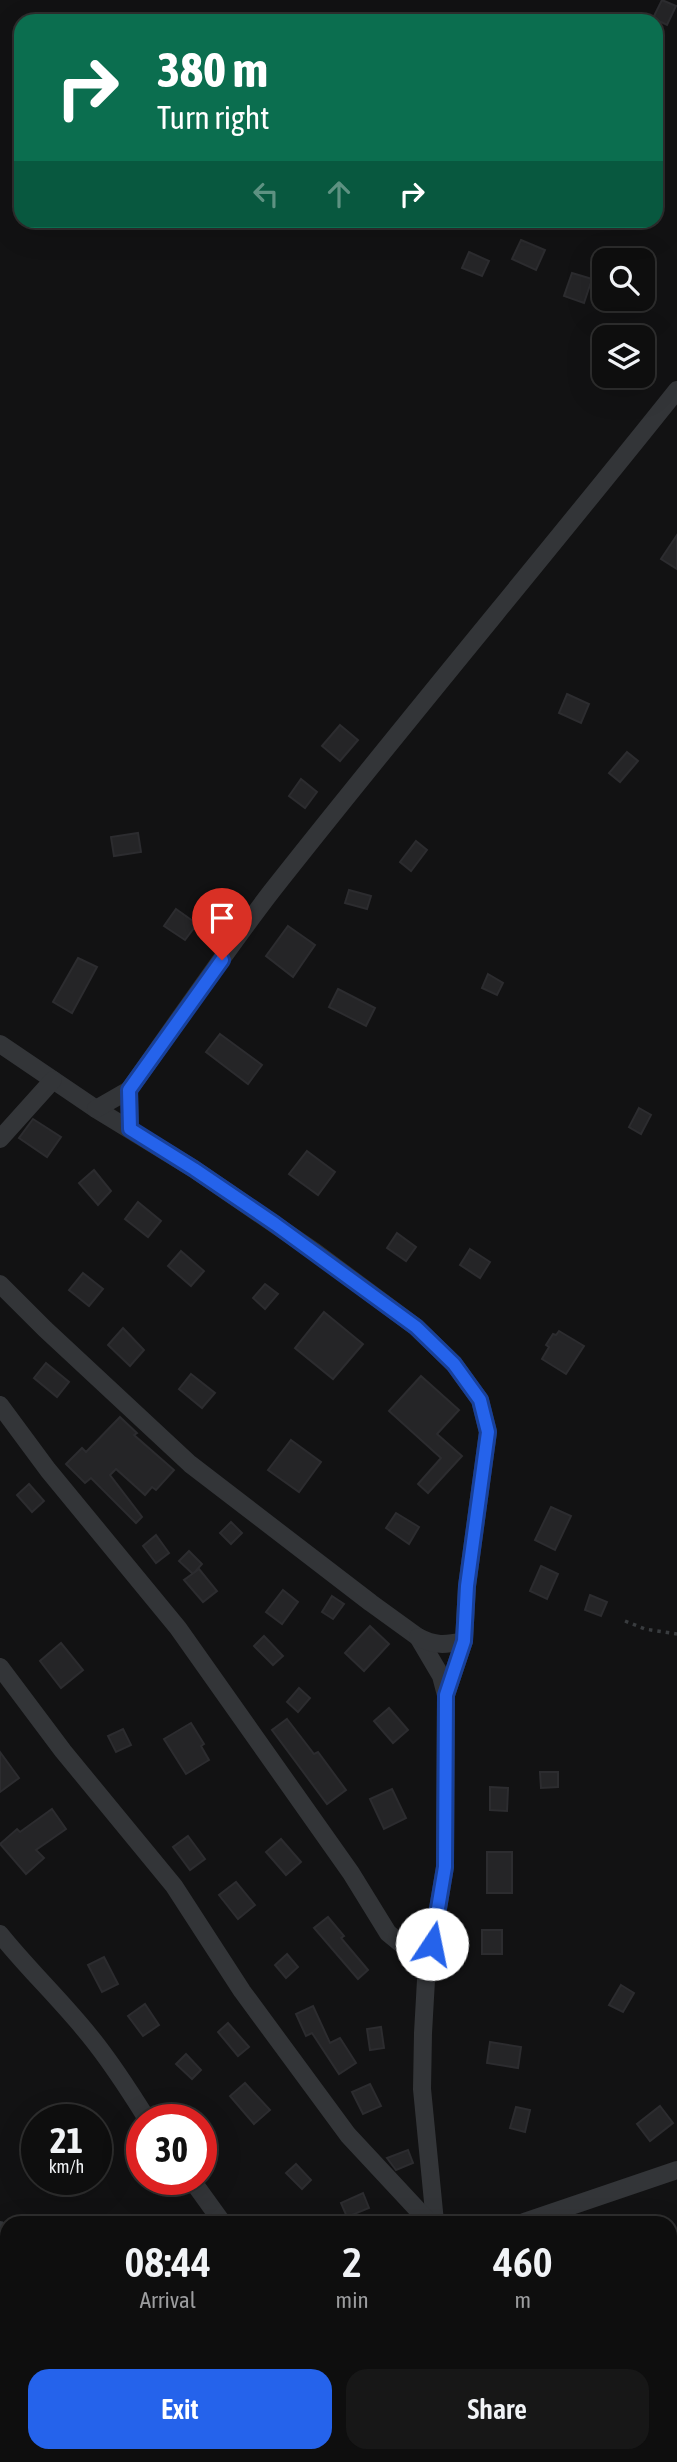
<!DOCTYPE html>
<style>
body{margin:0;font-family:"Asap Condensed",sans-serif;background:#171717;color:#f1f3f6;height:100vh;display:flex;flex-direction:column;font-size:26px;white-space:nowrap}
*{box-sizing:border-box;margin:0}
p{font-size:23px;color:#9b9c9e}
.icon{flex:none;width:38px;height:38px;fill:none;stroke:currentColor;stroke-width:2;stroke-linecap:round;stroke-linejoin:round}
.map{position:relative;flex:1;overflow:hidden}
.details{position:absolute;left:0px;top:2216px;width:677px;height:247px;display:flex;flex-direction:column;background:#0e0e0e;border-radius:21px 21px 0 0;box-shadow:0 7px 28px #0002,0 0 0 2px #2e2e2e}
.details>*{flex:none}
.guide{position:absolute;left:14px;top:14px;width:649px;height:214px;border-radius:21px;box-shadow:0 7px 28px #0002,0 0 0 2px #2e2e2e;background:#0b6e4f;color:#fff;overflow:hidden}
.tools{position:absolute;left:592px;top:248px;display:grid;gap:14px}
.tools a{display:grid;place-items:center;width:63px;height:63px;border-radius:14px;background:#0e0e0e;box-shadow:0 7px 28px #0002,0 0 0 2px #2e2e2e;font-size:35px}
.speed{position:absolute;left:21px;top:2104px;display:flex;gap:14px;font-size:35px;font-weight:700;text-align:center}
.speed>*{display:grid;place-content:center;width:91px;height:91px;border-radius:50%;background:#0e0e0e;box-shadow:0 7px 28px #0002,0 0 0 2px #2e2e2e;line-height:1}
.speed small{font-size:18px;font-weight:400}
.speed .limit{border:10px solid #d22;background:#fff;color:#111}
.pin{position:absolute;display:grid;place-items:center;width:60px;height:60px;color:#fff;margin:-72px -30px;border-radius:50% 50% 50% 0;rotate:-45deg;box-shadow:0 0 7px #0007}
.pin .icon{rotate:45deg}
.me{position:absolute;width:77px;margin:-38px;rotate:11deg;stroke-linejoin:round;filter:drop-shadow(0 0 5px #0008)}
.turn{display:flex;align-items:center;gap:24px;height:147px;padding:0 28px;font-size:32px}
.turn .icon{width:91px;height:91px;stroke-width:2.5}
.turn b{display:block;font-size:49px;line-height:60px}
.lanes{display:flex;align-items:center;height:66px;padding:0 28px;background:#0003;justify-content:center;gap:35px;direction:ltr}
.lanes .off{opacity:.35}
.eta{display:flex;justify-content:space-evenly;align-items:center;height:119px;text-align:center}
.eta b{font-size:42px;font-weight:600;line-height:49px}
.primary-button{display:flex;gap:14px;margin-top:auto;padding:14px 28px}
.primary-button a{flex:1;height:80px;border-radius:21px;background:#2563eb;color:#fff;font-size:28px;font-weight:600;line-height:80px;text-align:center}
.primary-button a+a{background:#171717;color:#f1f3f6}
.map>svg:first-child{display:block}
.building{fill:#252527;stroke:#2c2c2f;stroke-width:2}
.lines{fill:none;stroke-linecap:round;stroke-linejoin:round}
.path{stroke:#393c3f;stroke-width:3.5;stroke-dasharray:3.5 5;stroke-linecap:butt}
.minor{stroke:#333538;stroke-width:18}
.primary{stroke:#4f5257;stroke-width:28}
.route-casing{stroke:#184099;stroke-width:18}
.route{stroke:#2563eb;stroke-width:12}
</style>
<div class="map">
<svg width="677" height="2462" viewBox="0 0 677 2462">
<rect width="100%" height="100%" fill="#121213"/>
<g class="building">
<path d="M 662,0 L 676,6 L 667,25 L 653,18 Z"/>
<path d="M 521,240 L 545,250 L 536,270 L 512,259 Z"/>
<path d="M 469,252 L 489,261 L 482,276 L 462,268 Z"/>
<path d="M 572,273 L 592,279 L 584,303 L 564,296 Z"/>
<path d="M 677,535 L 677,569 L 661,559 Z"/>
<path d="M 567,694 L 589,704 L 581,723 L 559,713 Z"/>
<path d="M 340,725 L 358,740 L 340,761 L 322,746 Z"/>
<path d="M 627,752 L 638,761 L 620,782 L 609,773 Z"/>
<path d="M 301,779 L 317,792 L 305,808 L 289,796 Z"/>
<path d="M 138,833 L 141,852 L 114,856 L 111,837 Z"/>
<path d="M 416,841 L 427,850 L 411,871 L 400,862 Z"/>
<path d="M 349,890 L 371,896 L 367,909 L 345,903 Z"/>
<path d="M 176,909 L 197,924 L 185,940 L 164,926 Z"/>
<path d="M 288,926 L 315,945 L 293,977 L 266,956 Z"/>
<path d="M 78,958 L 97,967 L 72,1013 L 53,1002 Z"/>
<path d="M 488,974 L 503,983 L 497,995 L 482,988 Z"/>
<path d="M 338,989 L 375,1008 L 366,1026 L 329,1007 Z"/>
<path d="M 220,1034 L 262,1065 L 248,1084 L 206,1052 Z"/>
<path d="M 639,1108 L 651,1115 L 641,1134 L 629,1127 Z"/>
<path d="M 33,1119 L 61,1137 L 47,1157 L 19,1138 Z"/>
<path d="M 307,1151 L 335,1172 L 318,1195 L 289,1174 Z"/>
<path d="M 94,1170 L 111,1191 L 98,1205 L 79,1183 Z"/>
<path d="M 138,1202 L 161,1221 L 148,1237 L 125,1219 Z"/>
<path d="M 397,1233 L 416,1247 L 406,1261 L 387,1248 Z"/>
<path d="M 470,1249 L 490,1262 L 480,1278 L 460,1265 Z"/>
<path d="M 181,1251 L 204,1271 L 191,1286 L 168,1266 Z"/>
<path d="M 83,1273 L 103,1289 L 89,1306 L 69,1290 Z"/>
<path d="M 265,1284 L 278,1294 L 265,1309 L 253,1298 Z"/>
<path d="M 324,1312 L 363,1344 L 333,1379 L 295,1348 Z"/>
<path d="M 123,1328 L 144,1350 L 130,1366 L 108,1345 Z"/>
<path d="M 559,1331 L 584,1346 L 566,1374 L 542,1359 L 549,1347 L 546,1345 L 553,1334 L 556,1335 Z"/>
<path d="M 46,1363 L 69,1382 L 57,1397 L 34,1378 Z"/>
<path d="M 191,1374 L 215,1393 L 202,1408 L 179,1389 Z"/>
<path d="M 421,1376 L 459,1410 L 437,1434 L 462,1456 L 428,1493 L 418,1484 L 441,1458 L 389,1411 Z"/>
<path d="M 120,1417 L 137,1433 L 134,1435 L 174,1470 L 156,1490 L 152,1487 L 145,1495 L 116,1469 L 110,1475 L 142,1517 L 136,1523 L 91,1478 L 85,1483 L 66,1464 L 82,1448 L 86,1452 Z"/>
<path d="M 291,1440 L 321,1462 L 299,1492 L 268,1470 Z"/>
<path d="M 29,1484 L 44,1501 L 32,1512 L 17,1495 Z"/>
<path d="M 551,1507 L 571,1516 L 555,1550 L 535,1540 Z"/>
<path d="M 396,1513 L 419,1527 L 409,1544 L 386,1528 Z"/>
<path d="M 231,1522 L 242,1533 L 231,1544 L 220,1533 Z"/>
<path d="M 156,1535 L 169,1553 L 156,1563 L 143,1546 Z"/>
<path d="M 189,1551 L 202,1564 L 193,1574 L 179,1561 Z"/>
<path d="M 541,1566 L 558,1574 L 547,1599 L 530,1591 Z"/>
<path d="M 199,1569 L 217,1591 L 203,1602 L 184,1580 Z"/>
<path d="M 283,1590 L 298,1602 L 282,1624 L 266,1612 Z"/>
<path d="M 590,1595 L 607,1602 L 601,1616 L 585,1610 Z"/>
<path d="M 332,1596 L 344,1604 L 333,1619 L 322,1612 Z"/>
<path d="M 370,1626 L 389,1644 L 364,1671 L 345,1653 Z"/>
<path d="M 264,1636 L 283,1656 L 273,1665 L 254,1646 Z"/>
<path d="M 61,1643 L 83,1670 L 61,1688 L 40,1661 Z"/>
<path d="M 299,1688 L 310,1698 L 298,1712 L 287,1702 Z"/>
<path d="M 389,1708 L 408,1730 L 393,1743 L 374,1721 Z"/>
<path d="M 287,1719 L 314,1754 L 318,1752 L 346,1790 L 327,1804 L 272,1730 Z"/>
<path d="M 191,1723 L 204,1744 L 201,1746 L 209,1760 L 186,1774 L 164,1739 Z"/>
<path d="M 123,1729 L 131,1745 L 116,1752 L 108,1736 Z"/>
<path d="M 0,1752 L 19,1778 L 0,1792 Z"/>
<path d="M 540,1772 L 558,1772 L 558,1787 L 541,1788 Z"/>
<path d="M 490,1787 L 508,1788 L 507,1811 L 490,1810 Z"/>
<path d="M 392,1789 L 406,1818 L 384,1829 L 370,1799 Z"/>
<path d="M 52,1809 L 66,1829 L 36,1850 L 44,1858 L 26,1874 L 0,1844 L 17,1829 L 20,1832 Z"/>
<path d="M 188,1836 L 205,1859 L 190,1870 L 173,1847 Z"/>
<path d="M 281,1839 L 301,1862 L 286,1875 L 266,1852 Z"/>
<rect x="487" y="1852" width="25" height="41"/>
<path d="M 236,1882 L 255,1905 L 238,1919 L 219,1895 Z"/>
<path d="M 328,1917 L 344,1936 L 341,1938 L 368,1970 L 358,1979 L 314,1928 Z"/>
<rect x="482" y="1930" width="20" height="24"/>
<path d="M 287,1954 L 298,1967 L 286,1978 L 275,1965 Z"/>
<path d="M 104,1957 L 118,1984 L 102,1992 L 88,1965 Z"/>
<path d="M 621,1985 L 634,1993 L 623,2012 L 609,2005 Z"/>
<path d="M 145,2004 L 159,2025 L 143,2036 L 128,2016 Z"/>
<path d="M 313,2006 L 330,2043 L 340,2038 L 356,2063 L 339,2074 L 312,2033 L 306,2036 L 296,2014 Z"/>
<path d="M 228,2023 L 249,2047 L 238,2056 L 218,2032 Z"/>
<path d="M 381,2027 L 384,2048 L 370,2050 L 367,2029 Z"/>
<path d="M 490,2042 L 521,2047 L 518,2068 L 487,2063 Z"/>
<path d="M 186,2054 L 201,2070 L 192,2079 L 176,2064 Z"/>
<path d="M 245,2083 L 270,2110 L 254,2124 L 230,2096 Z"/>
<path d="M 370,2084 L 381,2106 L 363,2114 L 352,2092 Z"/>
<path d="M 660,2106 L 673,2123 L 650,2141 L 637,2124 Z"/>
<path d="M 516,2107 L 530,2110 L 525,2132 L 510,2128 Z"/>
<path d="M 408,2150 L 413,2163 L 396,2170 L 387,2158 Z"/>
<path d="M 296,2164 L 311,2180 L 302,2189 L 286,2173 Z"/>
<path d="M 363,2193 L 369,2208 L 347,2217 L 341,2203 Z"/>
</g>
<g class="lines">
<path class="path" d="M 625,1621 L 645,1629 L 677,1634"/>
<g class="minor">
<path d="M 0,1044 L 96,1109 L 194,1169 L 315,1252 L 416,1327 L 454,1364 L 480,1400 L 488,1432 L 467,1586 L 464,1641 L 446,1695 L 445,1867 L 426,1980 L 423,2033 L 422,2089 L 435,2222"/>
<path d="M 129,1090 L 130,1129"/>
<path d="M 96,1109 L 129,1090 C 176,1024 222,956 271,892 C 404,723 543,558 677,390"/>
<path d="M 0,1139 L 53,1080"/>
<path d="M 0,1284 L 45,1329 L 190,1464 L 371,1603 L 418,1637 L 441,1676 L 446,1695"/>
<path d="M 0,1405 L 48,1470 L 178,1628 L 351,1873 L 388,1933 L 405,1947 L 432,1944"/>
<path d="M 418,1637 C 435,1646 445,1645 464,1641"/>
<path d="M 0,1667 L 63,1751 L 174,1886 L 242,1991 L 348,2135 L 429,2222"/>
<path d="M 0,1934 C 28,1969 61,2000 89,2035 C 111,2062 129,2090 147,2119"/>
<path d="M 191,2179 L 222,2222"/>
<path d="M 524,2222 L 677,2170"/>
<path d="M 0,2230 L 7,2244"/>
<path d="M 0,2411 L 7,2409"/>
</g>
<g class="primary">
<path d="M 0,2277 L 7,2285"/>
<path d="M 169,2455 L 175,2462"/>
</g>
</g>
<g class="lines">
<g class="route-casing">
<path id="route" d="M 222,960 L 129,1090 L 130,1129 L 194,1169 L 275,1224 L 416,1327 L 454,1364 L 480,1400 L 488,1432 L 467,1586 L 464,1641 L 446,1695 L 445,1867 L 432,1944"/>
</g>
<use href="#route" class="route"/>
</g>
</svg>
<div class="tools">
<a><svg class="icon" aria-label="search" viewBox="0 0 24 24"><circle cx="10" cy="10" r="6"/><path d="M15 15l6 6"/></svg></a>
<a><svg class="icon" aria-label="layers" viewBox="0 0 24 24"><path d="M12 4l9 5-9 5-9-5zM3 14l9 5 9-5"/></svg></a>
</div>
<div class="speed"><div>21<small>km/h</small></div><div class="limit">30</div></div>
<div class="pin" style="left:222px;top:960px;background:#d93025"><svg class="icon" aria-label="arrive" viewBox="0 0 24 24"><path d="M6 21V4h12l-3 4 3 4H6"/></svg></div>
<svg class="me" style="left:432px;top:1944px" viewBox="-20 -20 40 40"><circle r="19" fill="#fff"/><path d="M0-13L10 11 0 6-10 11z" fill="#2563eb"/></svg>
<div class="guide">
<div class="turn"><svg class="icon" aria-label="right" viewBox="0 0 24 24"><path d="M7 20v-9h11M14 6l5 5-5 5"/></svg><div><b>380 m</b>Turn right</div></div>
<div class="lanes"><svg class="icon off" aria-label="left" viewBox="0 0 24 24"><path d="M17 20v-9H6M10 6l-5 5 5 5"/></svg><svg class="icon off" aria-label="ahead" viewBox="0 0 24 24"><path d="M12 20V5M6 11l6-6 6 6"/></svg><svg class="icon" aria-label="right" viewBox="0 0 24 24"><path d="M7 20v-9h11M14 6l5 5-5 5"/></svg></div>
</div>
<section class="details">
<div class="eta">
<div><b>08:44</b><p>Arrival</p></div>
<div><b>2</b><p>min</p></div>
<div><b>460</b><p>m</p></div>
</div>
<div class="primary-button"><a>Exit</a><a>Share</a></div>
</section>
</div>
